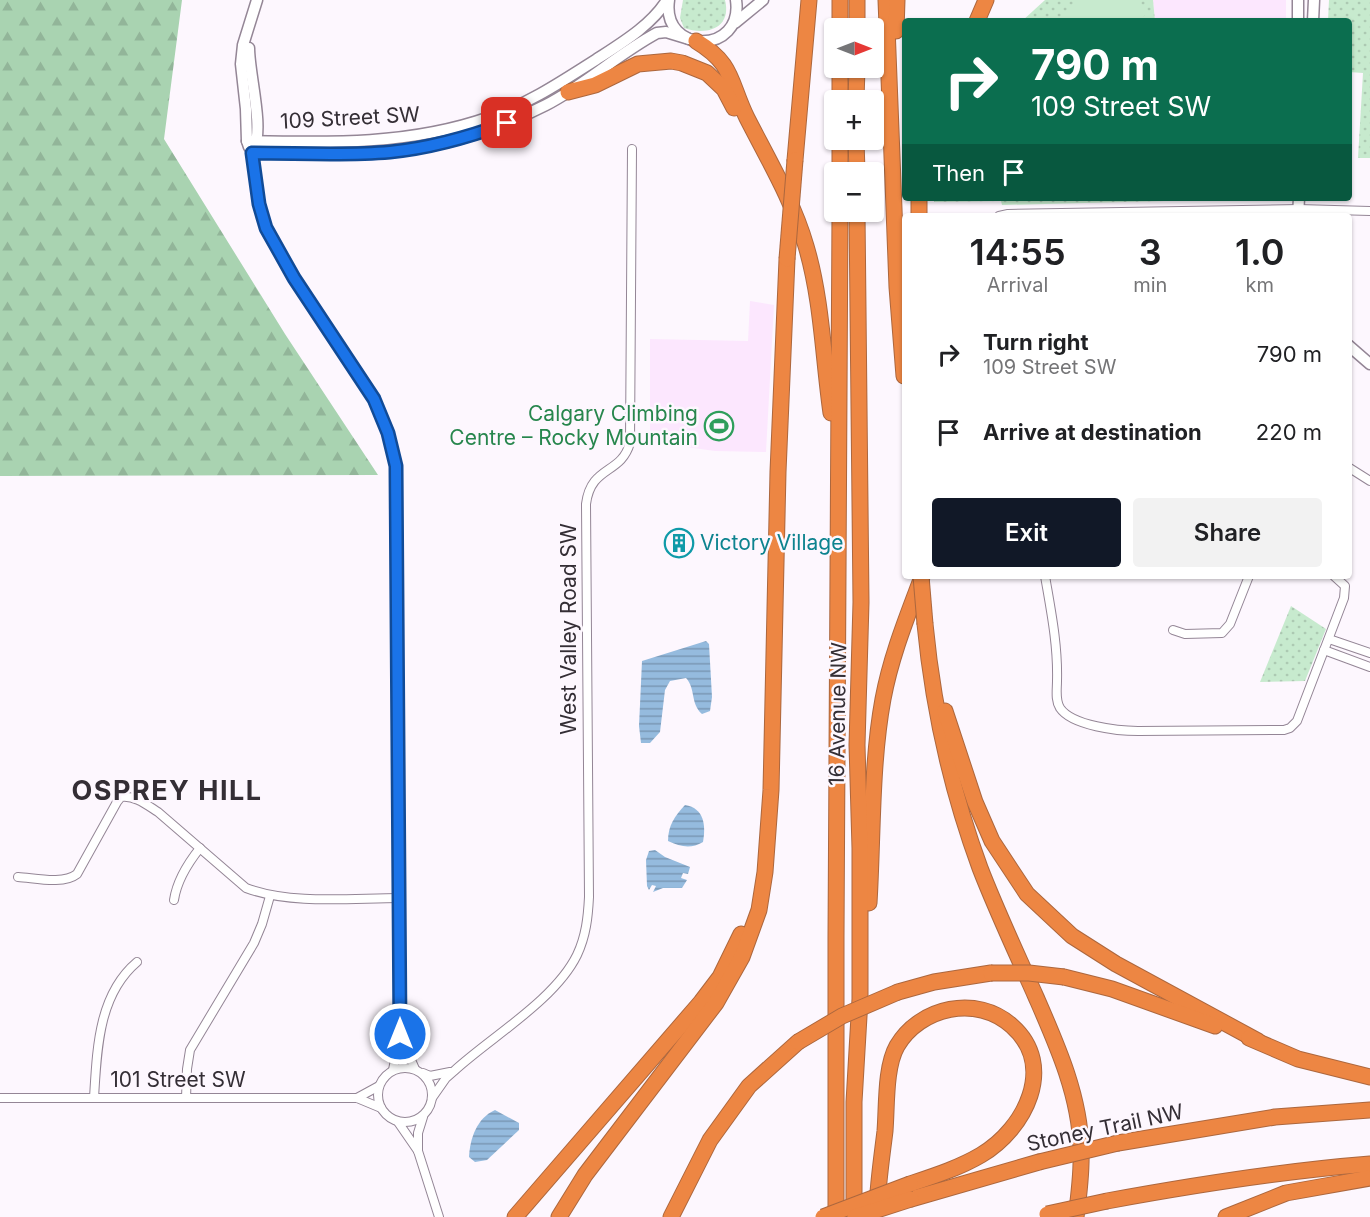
<!DOCTYPE html>
<meta charset="utf-8">
<style>
body{margin:0;font-family:Inter,sans-serif;background:#f2f2f2;color:#202124;height:100vh;display:flex;flex-direction:column;font-size:22px;white-space:nowrap}
*{box-sizing:border-box;margin:0}
p{font-size:20px;color:#757577}
.icon{flex:none;width:33px;height:33px;fill:none;stroke:currentColor;stroke-width:2;stroke-linecap:round;stroke-linejoin:round}
.map{position:relative;flex:1;overflow:hidden}
.side{position:absolute;left:902px;top:213px;width:450px;height:366px;display:flex;flex-direction:column;background:#fff;border-radius:6px;box-shadow:0 2px 4px #0004}
.side>*{flex:none}
.hud{position:absolute;left:902px;top:18px;width:450px;height:183px;border-radius:6px;box-shadow:0 2px 4px #0004;background:#0b6e4f;color:#fff;overflow:hidden}
.needle{width:39px;rotate:90deg}
.buttons{position:absolute;left:824px;top:18px;display:grid;gap:12px}
.buttons a{display:grid;place-items:center;width:60px;height:60px;border-radius:6px;background:#fff;box-shadow:0 2px 4px #0004;font-size:30px}
.pin{position:absolute;display:grid;place-items:center;width:51px;height:51px;color:#fff;margin:-26px;border-radius:12px;box-shadow:0 3px 9px #0006}
.me{position:absolute;width:66px;margin:-33px;rotate:0deg;stroke-linejoin:round;filter:drop-shadow(0 0 4px #0008)}
.turn{display:flex;align-items:center;gap:21px;height:126px;padding:0 30px;font-size:27px}
.turn .icon{width:78px;height:78px;stroke-width:2.5}
.turn b{display:block;font-size:42px;line-height:51px}
.then{display:flex;align-items:center;height:57px;padding:0 30px;background:#0003;gap:12px;font-size:22px}
.eta{display:flex;justify-content:space-evenly;align-items:center;height:102px;text-align:center}
.eta b{font-size:36px;font-weight:600;line-height:42px}
.cta{display:flex;gap:12px;margin-top:auto;padding:12px 30px}
.cta a{flex:1;height:69px;border-radius:6px;background:#111827;color:#fff;font-size:24px;font-weight:600;line-height:69px;text-align:center}
.cta a+a{background:#f2f2f2;color:#202124}
ul{padding:0;list-style:none}
li{display:flex;align-items:center;gap:18px;height:78px;padding:0 30px}
li div{flex:1}
li b{display:block;font-size:22px}
li em{font-style:normal}
.map>svg:first-child{display:block}
.built{fill:#fce7fe}
.grass{fill:url(#grass-dots)}
.forest{fill:url(#forest-firs)}
.garden{fill:#c7eace}
.water{fill:url(#water-rules)}
.lines{fill:none;stroke-linecap:round;stroke-linejoin:round}
.minor-casing{stroke:#948696;stroke-width:10}
.tertiary-casing{stroke:#948696;stroke-width:13}
.motorway-casing{stroke:#ac673e;stroke-width:17}
.minor{stroke:#fff;stroke-width:8}
.tertiary{stroke:#fff;stroke-width:10}
.motorway{stroke:#ed8643;stroke-width:15}
.motorway-bridge-casing{stroke:#ac673e;stroke-width:17;stroke-linecap:butt}
.motorway-bridge{stroke:#ed8643;stroke-width:15}
.route-casing{stroke:#114b97;stroke-width:15}
.route{stroke:#1a73e8;stroke-width:10}
.labels{text-anchor:middle;stroke-width:5;stroke-linejoin:round;paint-order:stroke}
.street-label{font-size:21px;fill:#342e35;stroke:#fdf7fe}
.leisure-label{font-size:21px;fill:#27864d;stroke:#fdf7fe;text-anchor:end}
.culture-label{font-size:21px;fill:#0d838f;stroke:#fdf7fe;text-anchor:start}
.district-label{font-size:27px;font-weight:bold;letter-spacing:1.5px;fill:#342e35;stroke:#fdf7fe}
</style>
<div class="map">
<svg width="1370" height="1217" viewBox="0 0 1370 1217">
<defs>
<pattern id="grass-dots" width="8" height="8" patternUnits="userSpaceOnUse" patternTransform="scale(1.5)"><rect width="8" height="8" fill="#c7eace"/><path d="M2 2h.1M6 6h.1" fill="none" stroke="#acc9b2" stroke-width="1.8" stroke-linecap="round"/></pattern>
<pattern id="forest-firs" width="22" height="20" patternUnits="userSpaceOnUse" patternTransform="scale(1.5)"><rect width="22" height="20" fill="#a9d3b1"/><path d="M5 1l3.5 6h-7zM16 11l3.5 6h-7z" fill="#92b599"/></pattern>
<pattern id="water-rules" width="6" height="5" patternUnits="userSpaceOnUse" patternTransform="scale(1.5)"><rect width="6" height="5" fill="#95bbde"/><path d="M0 2.5h6" fill="none" stroke="#7a98b5"/></pattern>
</defs>
<rect width="100%" height="100%" fill="#fdf7fe"/>
<g class="built">
<path d="M 1153,0 L 1286,0 L 1286,21 L 1216,21 L 1215,18 L 1187,21 L 1155,21 Z"/>
<path d="M 750,301 L 774,305 L 766,452 L 715,451 L 650,442 L 650,339 L 748,341 Z"/>
</g>
<g class="grass">
<path d="M 683,0 L 725,0 C 732,28 707,36 684,28 L 680,18 Z"/>
<path d="M 1045,0 L 1153,0 L 1155,21 L 1022,21 Z"/>
<path d="M 1329,0 L 1370,0 L 1370,158 L 1358,158 L 1363,73 L 1349,72 L 1348,21 L 1328,21 Z"/>
<path d="M 934,198 L 1281,198 L 1002,205 L 1001,201 L 934,202 Z"/>
<path d="M 1291,606 L 1326,629 L 1305,681 L 1260,682 Z"/>
</g>
<path class="forest" d="M 0,0 L 182,0 L 164,139 L 285,334 L 378,475 L 0,476 Z"/>
<path class="garden" d="M 1080,0 L 1136,0 L 1148,12 L 1139,21 L 1059,21 Z"/>
<g class="water">
<path d="M 706,641 L 709,644 L 712,697 L 710,711 L 702,714 C 690,703 696,689 686,678 L 670,681 L 665,690 L 660,732 L 650,743 L 641,743 L 639,726 L 642,661 Z"/>
<path d="M 685,805 C 704,808 706,825 703,842 C 691,849 681,847 668,841 C 668,825 675,816 685,805 Z"/>
<path d="M 655,850 L 665,857 L 690,867 L 688,874 L 683,873 L 681,878 L 687,880 L 682,888 L 663,888 L 653,892 L 656,886 L 652,885 L 649,890 L 647,886 L 646,860 L 649,851 Z"/>
<path d="M 495,1110 L 519,1123 L 519,1130 L 487,1160 L 475,1162 L 469,1157 C 470,1138 477,1118 495,1110 Z"/>
</g>
<g class="lines">
<g class="minor-casing">
<g id="minor">
<path d="M 252,153 C 254,179 257,206 267,230 C 304,314 378,371 396,466 L 400,1034 L 393,1070"/>
<path d="M 999,216 L 1008,214 L 1299,209 L 1370,211"/>
<path d="M 1348,467 L 1370,481"/>
<path d="M 1045,576 C 1051,611 1058,645 1057,681 C 1057,690 1055,700 1060,708 C 1072,726 1119,731 1138,731 L 1284,730 L 1290,728 L 1297,721 L 1344,598 L 1345,586 L 1334,576"/>
<path d="M 1173,630 L 1185,634 L 1222,633 L 1230,624 L 1249,576"/>
<path d="M 1329,639 L 1370,653"/>
<path d="M 1324,650 L 1370,667"/>
<path d="M 18,877 C 35,878 63,885 77,874 L 117,802 L 121,797 C 135,795 147,805 158,812 L 246,888 C 292,905 351,898 400,898"/>
<path d="M 174,900 C 177,880 188,863 200,848"/>
<path d="M 401,1037 L 415,1069"/>
<circle cx="405" cy="1095" r="27"/>
<path d="M 423,1073 L 430,1076 L 450,1072"/>
<path d="M 0,1098 L 357,1098 L 381,1108"/>
<path d="M 94,1098 C 97,1050 98,995 137,962"/>
<path d="M 186,1098 L 187,1069 L 190,1050 L 254,943 L 262,924 L 270,896"/>
<path d="M 357,1098 L 379,1086"/>
<path d="M 432,1098 L 446,1078 L 454,1071 C 491,1037 555,1000 577,955 C 586,936 588,917 589,897 L 586,504 C 591,465 621,475 630,443 L 632,149"/>
<path d="M 398,1122 L 418,1151 L 439,1217"/>
<path d="M 418,1151 L 418,1133 L 423,1117"/>
</g>
</g>
<g class="tertiary-casing">
<g id="tertiary">
<path d="M 669,0 C 661,55 744,55 736,0"/>
<path d="M 1298,21 L 1298,0"/>
<path d="M 1313,21 L 1314,0"/>
<path d="M 735,23 L 763,0"/>
<path d="M 249,48 C 249,74 264,127 254,148"/>
<path d="M 247,141 C 330,143 411,145 490,117 C 528,104 561,82 594,61 C 620,44 651,26 667,0"/>
<path d="M 249,147 L 247,141 L 246,109 L 241,64 L 243,45 L 257,0"/>
<path d="M 252,153 C 297,153 343,156 389,152 C 443,147 497,130 546,105 C 585,85 618,54 657,33 L 666,32 L 689,39"/>
<path d="M 1298,216 L 1299,198"/>
<path d="M 1348,345 L 1370,364"/>
</g>
</g>
<g class="motorway-casing">
<g id="motorway">
<path d="M 840,0 L 840,28"/>
<path d="M 886,0 L 897,287 L 904,376"/>
<path d="M 977,21 L 986,0"/>
<path d="M 857,28 L 857,0"/>
<path d="M 896,31 L 897,0"/>
<path d="M 696,41 C 734,64 729,81 747,118 C 768,159 793,201 806,246 C 822,300 823,357 831,413"/>
<path d="M 840,68 L 840,100"/>
<path d="M 568,92 L 595,85 L 638,64 L 671,61 L 682,63 L 707,73 L 724,89 L 734,108"/>
<path d="M 856,100 L 857,68"/>
<path d="M 840,140 L 840,172"/>
<path d="M 856,140 L 857,172"/>
<path d="M 795,160 L 809,0"/>
<path d="M 919,198 L 919,216"/>
<path d="M 925,624 C 933,708 951,789 980,868 C 997,912 1017,954 1036,997 C 1057,1045 1080,1096 1081,1149 C 1082,1172 1079,1195 1076,1217"/>
<path d="M 945,711 L 975,802 L 992,841 L 1027,894 L 1072,936 L 1116,964 L 1258,1041"/>
<path d="M 869,903 C 873,837 871,764 883,699 C 891,656 907,617 922,577"/>
<path d="M 1064,977 L 1112,989 L 1215,1026"/>
<path d="M 898,992 L 934,982 L 991,973"/>
<path d="M 1249,1038 L 1298,1059 L 1370,1077"/>
<path d="M 1118,1143 L 1275,1117 L 1370,1110"/>
<path d="M 911,1199 L 1039,1162"/>
<path d="M 1107,1201 C 1194,1185 1281,1171 1370,1164"/>
<path d="M 877,1208 C 878,1182 882,1156 885,1131 C 887,1106 885,1067 897,1046 C 920,1007 977,994 1012,1026 C 1057,1066 1025,1129 981,1155 C 959,1168 934,1176 910,1184"/>
<path d="M 515,1217 L 701,1002 L 720,977 L 741,934"/>
<path d="M 559,1217 L 585,1175 L 716,1003 L 742,957 L 759,910 L 765,872 L 771,790 L 778,472 L 787,259"/>
<path d="M 671,1217 L 710,1140 L 749,1086 L 798,1042"/>
<path d="M 836,1217 L 836,937 L 840,212"/>
<path d="M 854,1217 L 854,1102 L 860,999 L 860,848 L 857,745 L 861,602 L 857,212"/>
<path d="M 1226,1217 L 1286,1193 L 1370,1178"/>
</g>
</g>
<use href="#minor" class="minor"/>
<use href="#tertiary" class="tertiary"/>
<use href="#motorway" class="motorway"/>
<g class="motorway-bridge-casing">
<g id="motorway-bridge">
<path d="M 787,259 L 795,160"/>
<path d="M 921,576 L 925,624"/>
<path d="M 991,973 L 1029,973 L 1064,977"/>
<path d="M 798,1042 L 842,1016 L 898,992"/>
<path d="M 1039,1162 L 1118,1143"/>
<path d="M 1047,1214 L 1107,1201"/>
<path d="M 823,1217 L 910,1184"/>
<path d="M 855,1217 L 911,1199"/>
</g>
</g>
<use href="#motorway-bridge" class="motorway-bridge"/>
</g>
<g class="lines">
<g class="route-casing">
<path id="route" d="M 400,1034 L 396,466 L 388,433 L 374,399 L 294,278 L 266,228 L 259,204 L 252,153 C 298,153 345,156 390,152 C 431,148 469,137 507,123"/>
</g>
<use href="#route" class="route"/>
</g>
<defs>
<g id="stadium-ring" transform="scale(1.5)"><circle r="9.5" fill="#fdf7fe" stroke="#2e9e5b" stroke-width="1.5"/><path d="M0-5a6.5 5 0 1 0 0 10a6.5 5 0 1 0 0-10ZM-3.5-1.8h7v3.6h-7Z" fill="#2e9e5b"/></g>
<g id="building-ring" transform="scale(1.5)"><circle r="9.5" fill="#fdf7fe" stroke="#0f9aa8" stroke-width="1.5"/><path d="M-4-6H4V6H1V3H-1V6H-4ZM-2.5-4.3h1.7v1.8h-1.7ZM.8-4.3h1.7v1.8H.8ZM-2.5-1h1.7V.8h-1.7ZM.8-1h1.7V.8H.8Z" fill="#0f9aa8"/></g>
</defs>
<g fill-rule="evenodd">
<use href="#stadium-ring" x="719" y="426"/>
<use href="#building-ring" x="679" y="543"/>
</g>
<g class="labels">
<g class="street-label">
<text transform="translate(350 118) rotate(-3)" y="7">109 Street SW</text>
<text transform="translate(569 629) rotate(-90)" y="7">West Valley Road SW</text>
<text transform="translate(838 714) rotate(-89)" y="7">16 Avenue NW</text>
<text x="178" y="1087">101 Street SW</text>
<text transform="translate(1105 1128) rotate(-12)" y="7">Stoney Trail NW</text>
</g>
<g class="leisure-label">
<text x="698" y="421">Calgary Climbing<tspan x="698" dy="24">Centre – Rocky Mountain</tspan></text>
</g>
<g class="culture-label">
<text x="700" y="550">Victory Village</text>
</g>
<g class="district-label">
<text x="167" y="800">OSPREY HILL</text>
</g>
</g>
</svg>
<div class="buttons">
<a><svg class="needle" viewBox="-14 -14 28 28"><path d="M0-13l5 13h-10z" fill="#e53935"/><path d="M0 13l5-13h-10z" fill="#757577"/></svg></a>
<a>+</a>
<a>−</a>
</div>
<div class="pin" style="left:507px;top:123px;background:#d93025"><svg class="icon" aria-label="arrive" viewBox="0 0 24 24"><path d="M6 21V4h12l-3 4 3 4H6"/></svg></div>
<svg class="me" style="left:400px;top:1034px" viewBox="-20 -20 40 40"><circle r="17" fill="#1a73e8" stroke="#fff" stroke-width="3"/><path d="M0-11L8 9 0 5-8 9z" fill="#fff"/></svg>
<div class="hud">
<div class="turn"><svg class="icon" aria-label="right" viewBox="0 0 24 24"><path d="M7 20v-9h11M14 6l5 5-5 5"/></svg><div><b>790 m</b>109 Street SW</div></div>
<div class="then">Then<svg class="icon" aria-label="arrive" viewBox="0 0 24 24"><path d="M6 21V4h12l-3 4 3 4H6"/></svg></div>
</div>
<section class="side">
<div class="eta">
<div><b>14:55</b><p>Arrival</p></div>
<div><b>3</b><p>min</p></div>
<div><b>1.0</b><p>km</p></div>
</div>
<ul>
<li><svg class="icon" aria-label="right" viewBox="0 0 24 24"><path d="M7 20v-9h11M14 6l5 5-5 5"/></svg><div><b>Turn right</b><p>109 Street SW</p></div><em>790 m</em></li>
<li><svg class="icon" aria-label="arrive" viewBox="0 0 24 24"><path d="M6 21V4h12l-3 4 3 4H6"/></svg><div><b>Arrive at destination</b></div><em>220 m</em></li>
</ul>
<div class="cta"><a>Exit</a><a>Share</a></div>
</section>
</div>
